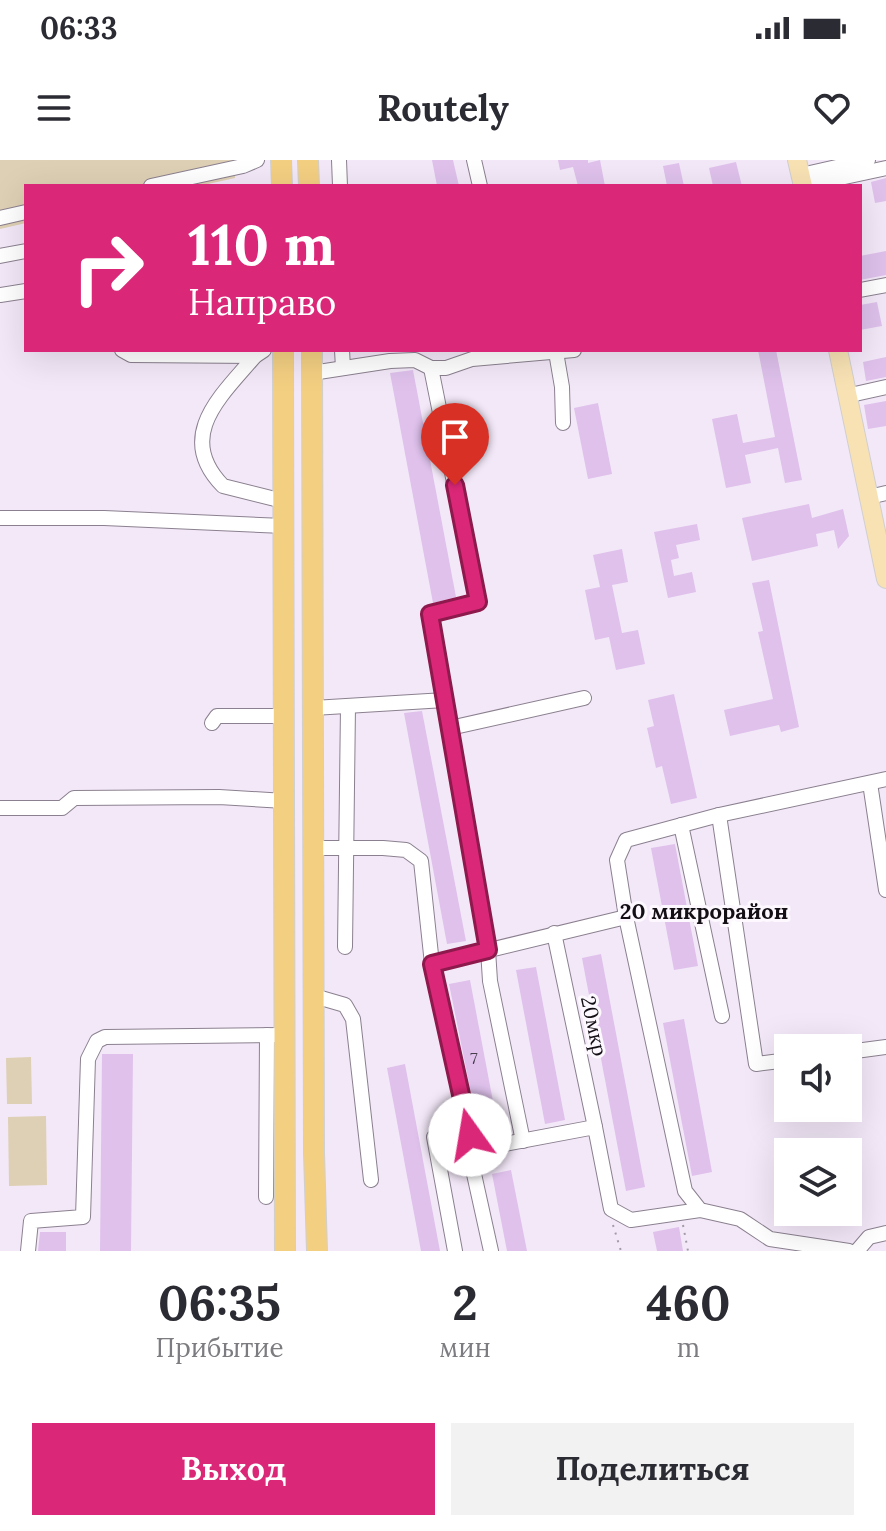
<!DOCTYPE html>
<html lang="ru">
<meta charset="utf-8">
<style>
body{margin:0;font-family:Lora,serif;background:#f2f2f3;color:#2b2b33;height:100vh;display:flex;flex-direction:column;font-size:30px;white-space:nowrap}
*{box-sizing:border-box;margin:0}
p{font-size:26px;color:#7c7c81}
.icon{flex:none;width:44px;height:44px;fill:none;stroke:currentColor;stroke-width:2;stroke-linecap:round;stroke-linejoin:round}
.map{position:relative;height:1091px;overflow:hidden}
.drawer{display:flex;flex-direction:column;background:#fff;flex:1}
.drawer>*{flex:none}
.hud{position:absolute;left:24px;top:24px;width:838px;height:168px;border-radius:0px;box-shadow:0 8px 32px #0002;background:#db2777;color:#fff;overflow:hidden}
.controls{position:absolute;left:774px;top:874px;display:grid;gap:16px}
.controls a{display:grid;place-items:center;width:88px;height:88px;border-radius:0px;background:#fff;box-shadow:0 8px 32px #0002;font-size:40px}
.pin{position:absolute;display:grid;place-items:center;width:68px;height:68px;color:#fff;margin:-82px -34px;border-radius:50% 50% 50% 0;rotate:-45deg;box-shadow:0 0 8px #0007}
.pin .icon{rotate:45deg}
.me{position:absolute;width:88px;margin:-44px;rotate:347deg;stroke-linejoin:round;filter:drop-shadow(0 0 6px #0008)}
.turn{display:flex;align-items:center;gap:28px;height:168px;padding:0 32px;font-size:36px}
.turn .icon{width:104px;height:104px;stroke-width:2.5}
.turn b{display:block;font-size:56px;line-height:68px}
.eta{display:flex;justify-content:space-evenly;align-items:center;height:136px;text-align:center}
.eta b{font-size:48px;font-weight:700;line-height:56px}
.primary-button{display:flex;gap:16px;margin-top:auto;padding:16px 32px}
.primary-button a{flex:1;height:92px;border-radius:0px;background:#db2777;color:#fff;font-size:32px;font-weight:700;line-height:92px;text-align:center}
.primary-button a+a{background:#f2f2f3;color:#2b2b33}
.status{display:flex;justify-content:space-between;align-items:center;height:56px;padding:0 40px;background:#fff;direction:ltr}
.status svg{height:22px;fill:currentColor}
header{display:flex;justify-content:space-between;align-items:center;height:104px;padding:0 32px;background:#fff;font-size:36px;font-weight:700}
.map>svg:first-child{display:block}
.green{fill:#ded0b4}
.building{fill:#dfc1ec}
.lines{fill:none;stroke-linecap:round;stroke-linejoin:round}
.minor-casing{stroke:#8b808f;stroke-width:16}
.major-casing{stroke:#d0cfd0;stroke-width:20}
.highway-casing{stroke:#d0cfd0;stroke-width:22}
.path{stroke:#a39aa7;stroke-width:2;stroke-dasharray:2 6;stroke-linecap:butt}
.minor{stroke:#fff;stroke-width:14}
.major{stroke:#f8e2b4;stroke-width:18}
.highway{stroke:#f3cf82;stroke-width:20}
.route-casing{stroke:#8e194d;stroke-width:20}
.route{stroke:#db2777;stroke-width:14}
.labels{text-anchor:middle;stroke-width:6;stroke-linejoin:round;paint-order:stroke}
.number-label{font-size:16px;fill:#463c4b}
.street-label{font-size:20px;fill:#130f15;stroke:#fcf8fe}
.neighbourhood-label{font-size:22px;font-weight:bold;fill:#130f15;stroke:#fcf8fe}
</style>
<div class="status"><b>06:33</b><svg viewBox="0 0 49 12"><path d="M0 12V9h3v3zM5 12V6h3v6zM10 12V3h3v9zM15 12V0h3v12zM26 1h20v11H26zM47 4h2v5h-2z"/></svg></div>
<header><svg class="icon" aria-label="menu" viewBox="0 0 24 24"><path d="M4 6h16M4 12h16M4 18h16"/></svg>Routely<svg class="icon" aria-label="heart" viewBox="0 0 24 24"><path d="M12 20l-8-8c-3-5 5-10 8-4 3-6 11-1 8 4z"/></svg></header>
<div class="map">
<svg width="886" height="1091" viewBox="0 0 886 1091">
<rect width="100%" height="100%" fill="#f3e8f8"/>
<g class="green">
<path d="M 0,0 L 235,0 L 235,18 L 199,26 L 26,26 L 26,63 L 0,69 Z"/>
<path d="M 31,897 L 32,944 L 7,944 L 6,898 Z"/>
<path d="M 46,956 L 47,1025 L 9,1026 L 8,957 Z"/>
</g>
<g class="building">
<path d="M 432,0 L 453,0 L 459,26 L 437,26 Z"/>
<path d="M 558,0 L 588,0 L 588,3 L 600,0 L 605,26 L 578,26 L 573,7 L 560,10 Z"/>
<path d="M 736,2 L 742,26 L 713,26 L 709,8 Z"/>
<path d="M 679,3 L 684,26 L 667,26 L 663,6 Z"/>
<path d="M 886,18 L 886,41 L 875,43 L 871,22 Z"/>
<path d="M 886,91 L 886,115 L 860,120 L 860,96 Z"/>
<path d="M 877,142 L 882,166 L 860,170 L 860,145 Z"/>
<path d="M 758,190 L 776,190 L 802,320 L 785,323 L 778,288 L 745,295 L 751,323 L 726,328 L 712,259 L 737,254 L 743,283 L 775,277 Z"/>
<path d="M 886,197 L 886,217 L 866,221 L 863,202 Z"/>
<path d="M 413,210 L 456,437 L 433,443 L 390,213 Z"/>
<path d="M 886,241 L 886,266 L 868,269 L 864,245 Z"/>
<path d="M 598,243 L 612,314 L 588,319 L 574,248 Z"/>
<path d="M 809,344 L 812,358 L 843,349 L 849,376 L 838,389 L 834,370 L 816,374 L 818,386 L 752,401 L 742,358 Z"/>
<path d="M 697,364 L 700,380 L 676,385 L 679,398 L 671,400 L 674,416 L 692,412 L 696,432 L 668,438 L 654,372 Z"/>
<path d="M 622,389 L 628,422 L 612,425 L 622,473 L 638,470 L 645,504 L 616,510 L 609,477 L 595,480 L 585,430 L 600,427 L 593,395 Z"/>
<path d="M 769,420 L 799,567 L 781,572 L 779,565 L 730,576 L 724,550 L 773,539 L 758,472 L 763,471 L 752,423 Z"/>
<path d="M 674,534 L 697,638 L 671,644 L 662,606 L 656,608 L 647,568 L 654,566 L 648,540 Z"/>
<path d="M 422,551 L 466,781 L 447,784 L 404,553 Z"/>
<path d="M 675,684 L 698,806 L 674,810 L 651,688 Z"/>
<path d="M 601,794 L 645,1027 L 626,1031 L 582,798 Z"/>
<path d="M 536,807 L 565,960 L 545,964 L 516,810 Z"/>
<path d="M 470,820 L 499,973 L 480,977 L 449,824 Z"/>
<path d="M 684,859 L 712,1012 L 692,1016 L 663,863 Z"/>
<path d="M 102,894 L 133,894 L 131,1091 L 100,1091 Z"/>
<path d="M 405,904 L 440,1091 L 421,1091 L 387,908 Z"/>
<path d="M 511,1010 L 527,1091 L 507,1091 L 492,1014 Z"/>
<path d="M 679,1067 L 683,1091 L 657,1091 L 653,1072 Z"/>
<path d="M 40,1072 L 66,1072 L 66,1091 L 38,1091 Z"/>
</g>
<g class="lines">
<g class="minor-casing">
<g id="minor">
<path d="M 339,0 L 340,26"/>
<path d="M 474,0 L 480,26"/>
<path d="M 801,15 L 868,0"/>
<path d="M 151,26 L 243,6 L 257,0"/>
<path d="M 803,26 L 886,8"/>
<path d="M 0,58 L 26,52"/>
<path d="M 0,96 L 26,91"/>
<path d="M 860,130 L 886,125"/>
<path d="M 0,135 L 26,131"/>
<path d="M 122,190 L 131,195 L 255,196"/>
<path d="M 264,190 L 255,196 C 222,235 174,276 223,326 L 283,341"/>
<path d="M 342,190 L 343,208"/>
<path d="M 556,192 L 562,227 L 563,263"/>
<path d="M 431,208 L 478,442 L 430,454 L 488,790 L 490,821 L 523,981"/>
<path d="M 312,213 L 390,201 L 415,200 L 431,208 L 446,208 L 472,199 L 574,190"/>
<path d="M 846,236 L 886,227"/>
<path d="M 869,337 L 886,333"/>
<path d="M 0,358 L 104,358 L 284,366"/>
<path d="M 313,548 L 445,540"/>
<path d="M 212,563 L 217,556 L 284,556"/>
<path d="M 450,568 L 584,538"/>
<path d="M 870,623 L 886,730"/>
<path d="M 0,648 L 62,648 L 74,638 L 219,637 L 285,641"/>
<path d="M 719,655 L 756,904 L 788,900"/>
<path d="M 681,665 L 722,856"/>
<path d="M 313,688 L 383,688 L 406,690 L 421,701 L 432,804 L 473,990 L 595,967 L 611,1049 L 631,1060 L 700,1050"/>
<path d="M 554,773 L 595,967"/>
<path d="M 345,787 L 348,546"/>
<path d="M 432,804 L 626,757"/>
<path d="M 314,836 L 345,845 L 353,859 L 371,1020"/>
<path d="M 848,892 L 886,887"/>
<path d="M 434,977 L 455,1091"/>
<path d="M 474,1014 L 491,1091"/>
<path d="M 266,1037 L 267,875"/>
<path d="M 28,1091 L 31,1061 L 83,1057 L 88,899 L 97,881 L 105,877 L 285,875"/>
<path d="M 849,1091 L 770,1079 L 740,1059 L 700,1050 L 685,1031 L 626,757 L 617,700 L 626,680 L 719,655 L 886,619"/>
<path d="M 857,1091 L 869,1077 L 886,1073"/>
</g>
</g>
<g class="major-casing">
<g id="major">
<path d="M 797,0 L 803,26"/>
<path d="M 838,190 L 886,419"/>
</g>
</g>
<g class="highway-casing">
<g id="highway">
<path d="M 281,0 L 282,26"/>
<path d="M 308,0 L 309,26"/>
<path d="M 283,190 L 285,1091"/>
<path d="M 312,190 L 314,993 L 317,1091"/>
</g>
</g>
<g class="path">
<path d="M 613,1065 L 621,1091"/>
<path d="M 683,1065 L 688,1091"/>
</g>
<use href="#minor" class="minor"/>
<use href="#major" class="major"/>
<use href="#highway" class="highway"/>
</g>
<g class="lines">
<g class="route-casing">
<path id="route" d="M 455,325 L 478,442 L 430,454 L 488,790 L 432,804 L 470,975"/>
</g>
<use href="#route" class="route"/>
</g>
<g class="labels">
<g class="number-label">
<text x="474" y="904">7</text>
</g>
<g class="street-label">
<text transform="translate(594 866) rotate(78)" y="7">20мкр</text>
</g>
<g class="neighbourhood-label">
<text x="704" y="759">20 микрорайон</text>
</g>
</g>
</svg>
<div class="controls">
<a><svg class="icon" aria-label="sound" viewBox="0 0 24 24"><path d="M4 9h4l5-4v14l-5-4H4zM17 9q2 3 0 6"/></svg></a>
<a><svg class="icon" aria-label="layers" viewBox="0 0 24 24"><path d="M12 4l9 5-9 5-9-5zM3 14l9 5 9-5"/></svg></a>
</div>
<div class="pin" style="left:455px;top:325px;background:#d93025"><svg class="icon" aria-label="arrive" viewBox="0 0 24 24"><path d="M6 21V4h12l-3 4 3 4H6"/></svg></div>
<svg class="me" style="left:470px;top:975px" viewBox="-20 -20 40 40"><circle r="19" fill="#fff"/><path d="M0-13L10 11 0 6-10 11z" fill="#db2777"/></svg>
<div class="hud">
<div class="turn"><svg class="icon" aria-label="right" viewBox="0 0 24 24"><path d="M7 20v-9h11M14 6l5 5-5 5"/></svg><div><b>110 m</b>Направо</div></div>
</div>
</div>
<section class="drawer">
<div class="eta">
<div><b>06:35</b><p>Прибытие</p></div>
<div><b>2</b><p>мин</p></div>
<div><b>460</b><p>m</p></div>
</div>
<div class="primary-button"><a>Выход</a><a>Поделиться</a></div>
</section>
